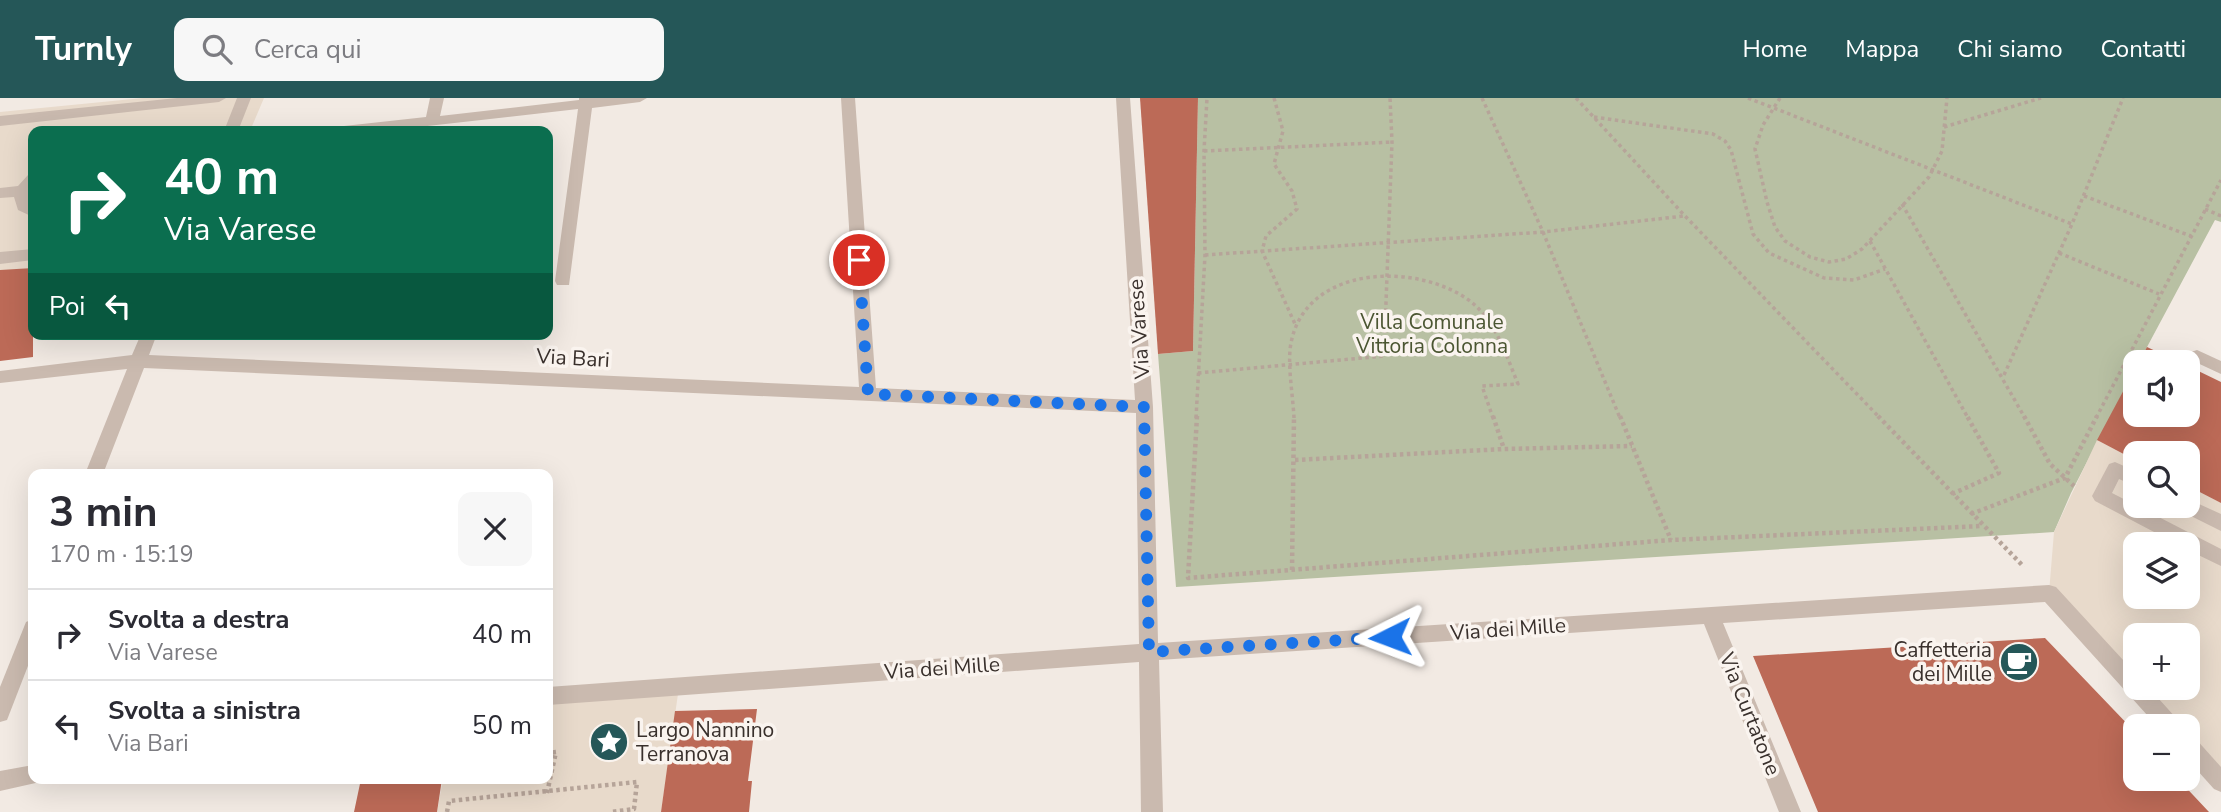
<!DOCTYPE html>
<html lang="it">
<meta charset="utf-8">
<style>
body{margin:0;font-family:"Nunito Sans",sans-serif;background:#f7f7f7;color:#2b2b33;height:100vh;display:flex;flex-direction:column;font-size:26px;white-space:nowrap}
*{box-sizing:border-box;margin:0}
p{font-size:23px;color:#7c7c81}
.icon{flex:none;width:38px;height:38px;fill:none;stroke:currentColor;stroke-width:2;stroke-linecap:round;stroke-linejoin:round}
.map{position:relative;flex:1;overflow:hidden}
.panel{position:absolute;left:28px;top:371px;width:525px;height:315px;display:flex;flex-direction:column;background:#fff;border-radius:14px;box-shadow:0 7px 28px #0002}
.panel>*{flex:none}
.guide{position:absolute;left:28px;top:28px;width:525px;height:214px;border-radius:14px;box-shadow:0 7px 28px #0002;background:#0b6e4f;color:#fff;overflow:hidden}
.tools{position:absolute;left:2123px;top:252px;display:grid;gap:14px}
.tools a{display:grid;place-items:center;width:77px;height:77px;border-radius:14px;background:#fff;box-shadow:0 7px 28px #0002;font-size:35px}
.pin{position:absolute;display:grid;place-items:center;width:60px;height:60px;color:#fff;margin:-30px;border:4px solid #fff;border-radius:50%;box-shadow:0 2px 7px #0007}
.me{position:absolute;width:77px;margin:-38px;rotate:267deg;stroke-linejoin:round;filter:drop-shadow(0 0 5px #0008)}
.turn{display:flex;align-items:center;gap:24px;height:147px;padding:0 21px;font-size:32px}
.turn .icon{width:91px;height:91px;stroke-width:2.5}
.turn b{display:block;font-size:49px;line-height:60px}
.then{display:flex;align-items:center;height:66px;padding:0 21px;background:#0003;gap:14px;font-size:26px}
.round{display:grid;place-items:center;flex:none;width:74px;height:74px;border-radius:14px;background:#f7f7f7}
.head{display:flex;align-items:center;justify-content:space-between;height:119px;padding:0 21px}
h1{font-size:42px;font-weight:700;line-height:52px}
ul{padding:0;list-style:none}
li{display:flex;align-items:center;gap:21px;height:91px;padding:0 21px;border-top:2px solid #e1e1e2}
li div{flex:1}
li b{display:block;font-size:26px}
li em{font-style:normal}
header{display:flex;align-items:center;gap:42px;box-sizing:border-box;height:98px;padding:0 35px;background:#255758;color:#fff}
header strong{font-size:33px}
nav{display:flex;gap:38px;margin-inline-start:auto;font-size:24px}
.search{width:490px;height:63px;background:#f7f7f7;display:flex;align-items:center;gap:18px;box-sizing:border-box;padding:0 24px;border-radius:14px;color:#7c7c81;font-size:26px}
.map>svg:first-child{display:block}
.green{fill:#b8c0a3}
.plaza{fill:#e8dacb;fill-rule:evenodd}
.building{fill:#bc6a57}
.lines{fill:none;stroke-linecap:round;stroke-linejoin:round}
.path-far1{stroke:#b6a499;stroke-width:3.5;stroke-dasharray:3.5 3.5;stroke-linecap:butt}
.path{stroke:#b6a499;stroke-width:4.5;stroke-dasharray:3.5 3.5;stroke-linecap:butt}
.street{fill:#cabaaf;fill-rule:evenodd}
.route{stroke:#1a73e8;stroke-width:12;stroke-dasharray:0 21.6}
.labels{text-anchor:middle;stroke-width:7;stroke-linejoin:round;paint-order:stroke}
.park-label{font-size:21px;fill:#4b5632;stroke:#faf4ef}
.street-label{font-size:21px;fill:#39302c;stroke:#faf4ef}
.poi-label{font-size:21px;fill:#39302c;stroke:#faf4ef;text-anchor:end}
</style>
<header>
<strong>Turnly</strong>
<div class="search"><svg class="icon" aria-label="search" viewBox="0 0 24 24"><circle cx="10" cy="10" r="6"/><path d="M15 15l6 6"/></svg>Cerca qui</div>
<nav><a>Home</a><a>Mappa</a><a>Chi siamo</a><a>Contatti</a></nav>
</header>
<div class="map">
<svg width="2221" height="714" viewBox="0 0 2221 714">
<rect width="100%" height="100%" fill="#f2eae3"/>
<path class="green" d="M 1198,0 L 2221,0 L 2221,124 L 2215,122 L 2139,264 L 2135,264 L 2135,271 L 2071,395 L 2054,434 L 1176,489 L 1158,256 L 1193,253 Z"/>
<g class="plaza">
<path d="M 143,0 L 264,0 L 250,33 L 33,33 L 33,170 L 0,173 L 0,14 Z"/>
<path d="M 2097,342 L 2135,362 L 2135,408 L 2188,408 L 2188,388 L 2221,405 L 2221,684 L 2188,647 L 2188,628 L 2170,628 L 2136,590 L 2188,590 L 2188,537 L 2135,537 L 2135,589 L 2049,495 L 2054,434 ZM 2135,446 L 2188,446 L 2188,499 L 2135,499 Z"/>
<path d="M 679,589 L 661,714 L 437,714 L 443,681 L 548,681 L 548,598 Z"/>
</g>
<g class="building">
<path d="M 1140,0 L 1198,0 L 1193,253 L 1158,256 Z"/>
<path d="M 33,170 L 33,259 L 0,263 L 0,172 Z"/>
<path d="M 2147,249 L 2179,264 L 2139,264 Z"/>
<path d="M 2188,268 L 2221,284 L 2221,405 L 2188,388 L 2188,355 L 2135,355 L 2135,362 L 2097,342 L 2135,271 L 2135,317 L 2188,317 Z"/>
<path d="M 2045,540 L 2135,634 L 2135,681 L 2178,681 L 2209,714 L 1818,714 L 1753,558 Z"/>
<path d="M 757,611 L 748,683 L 752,683 L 749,714 L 661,714 L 675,613 Z"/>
<path d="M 361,681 L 442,681 L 437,714 L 354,714 Z"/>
</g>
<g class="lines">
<g class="path-far1">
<path d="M 1274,0 L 1283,33 L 1274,66 L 1292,93 L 1297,111 L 1266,138 L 1262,153 L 1295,226"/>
<path d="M 1482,0 L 1543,134 L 1620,320"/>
<path d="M 1576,0 L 1685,118 L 1880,320"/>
<path d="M 1748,0 L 2072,126"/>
<path d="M 1780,0 L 1763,27 L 1755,51 L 1767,104 L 1775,129 L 1785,143 L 1810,159 L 1829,164 L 1846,161 L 1862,151 L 1929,79 L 1942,53 L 1947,0"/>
<path d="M 1594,19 L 1713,36 L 1725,43 L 1731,52 L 1753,136 L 1769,155 L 1824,180 L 1854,182 L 1885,171"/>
<path d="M 1944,29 L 2041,0"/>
<path d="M 1204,53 L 1392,44"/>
<path d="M 2084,98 L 2191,138"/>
<path d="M 1902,106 L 2025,320"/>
<path d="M 2205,111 L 2221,118"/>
<path d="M 1870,143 L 1968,320"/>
<path d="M 2059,155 L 2159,196"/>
<path d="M 1205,157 L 1543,134 L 1684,118"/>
<path d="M 1198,275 L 1384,258 L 1392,44 L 1390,0"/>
<path d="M 2004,277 L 2072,126 L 2123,0"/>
<path d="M 1196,320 L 1205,157 L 1204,53 L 1207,0"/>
<path d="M 1294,320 C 1293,298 1287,265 1291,245 C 1306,166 1418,164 1470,203 C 1496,223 1506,257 1518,286 L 1482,288 L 1493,320"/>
<path d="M 2096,320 L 2221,82"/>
</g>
<g class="path">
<path d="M 1197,318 L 1188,480 L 1671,442 L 1982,428"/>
<path d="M 1493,318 L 1504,351"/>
<path d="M 1620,318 L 1671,442"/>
<path d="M 1878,318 L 2024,469"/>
<path d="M 2024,318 L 2050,366 L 2074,388"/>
<path d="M 1295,362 L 1504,351 L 1632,348"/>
<path d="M 1952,396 L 1999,375 L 1967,318"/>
<path d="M 1971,416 L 2065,380 L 2097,318"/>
<path d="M 1292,472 L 1294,318"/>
<path d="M 547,695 L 556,654 L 548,655"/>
<path d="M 447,714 L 449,703 L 637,684 L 634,711 L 611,714"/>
</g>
<g class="street">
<path d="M 177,0 L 226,0 L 219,4 L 0,28 L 0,18 Z"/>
<path d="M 237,0 L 251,0 L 238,33 L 224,33 Z"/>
<path d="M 430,0 L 444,0 L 440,18 L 579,2 L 579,0 L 647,0 L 640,4 L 592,10 L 569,187 L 557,187 L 555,183 L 578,11 L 383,33 L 337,33 L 344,28 L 426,19 Z"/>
<path d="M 841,0 L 855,0 L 876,290 L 1135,302 L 1116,0 L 1130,0 L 1153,309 L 1158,545 L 2049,487 L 2056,489 L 2135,575 L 2135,590 L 2149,590 L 2177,621 L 2180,628 L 2157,628 L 2045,504 L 1723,525 L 1801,714 L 1779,714 L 1704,526 L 1159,562 L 1163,714 L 1141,714 L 1139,564 L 548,607 L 548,589 L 1139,546 L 1136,315 L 144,270 L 103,376 L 85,376 L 127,271 L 0,285 L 0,273 L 132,257 L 141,236 L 157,236 L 149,257 L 859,289 Z"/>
<path d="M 33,76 L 33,89 L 29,100 L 33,107 L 33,119 L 18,112 L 14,99 L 0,100 L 0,90 L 18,88 L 28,77 Z"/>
<path d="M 33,151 L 33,162 L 0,166 L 0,154 Z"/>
<path d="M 2197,252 L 2221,263 L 2221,276 L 2191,262 L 2189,258 L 2191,254 Z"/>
<path d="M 2115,364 L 2135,373 L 2135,388 L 2119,381 L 2112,395 L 2221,451 L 2221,468 L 2188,452 L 2188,446 L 2177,446 L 2095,403 L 2092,398 L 2109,366 Z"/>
<path d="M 2188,401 L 2221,416 L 2221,433 L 2181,413 L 2178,408 L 2188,408 Z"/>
<path d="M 33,521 L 33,555 L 7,622 L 0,624 L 0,589 L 26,524 Z"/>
<path d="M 2188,637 L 2195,640 L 2221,669 L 2221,694 L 2214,691 L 2188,662 Z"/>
<path d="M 33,667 L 33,681 L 42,681 L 40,684 L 0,693 L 0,673 Z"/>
</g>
</g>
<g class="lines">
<path class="route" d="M 859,162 L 868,296 L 1144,309 L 1149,554 L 1390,539"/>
</g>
<defs>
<g id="cafe-disc" transform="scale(2.0125)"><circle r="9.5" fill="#255758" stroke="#faf4ef"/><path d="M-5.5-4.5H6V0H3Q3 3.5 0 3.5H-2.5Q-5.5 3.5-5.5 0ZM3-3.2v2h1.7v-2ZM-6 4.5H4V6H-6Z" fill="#fff"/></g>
<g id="sight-disc" transform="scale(2.0125)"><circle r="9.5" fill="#255758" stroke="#faf4ef"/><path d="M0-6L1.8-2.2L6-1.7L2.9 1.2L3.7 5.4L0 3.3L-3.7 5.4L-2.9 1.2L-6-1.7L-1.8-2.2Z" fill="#fff"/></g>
</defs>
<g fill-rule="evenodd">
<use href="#cafe-disc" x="2019" y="564"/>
<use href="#sight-disc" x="609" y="644"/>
</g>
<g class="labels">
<g class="park-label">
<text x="1432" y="231">Villa Comunale<tspan x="1432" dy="24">Vittoria Colonna</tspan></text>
</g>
<g class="street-label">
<text transform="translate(1139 231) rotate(-94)" y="7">Via Varese</text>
<text transform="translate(573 260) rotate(3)" y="7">Via Bari</text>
<text transform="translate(1508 531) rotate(-4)" y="7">Via dei Mille</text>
<text transform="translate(942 570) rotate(-4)" y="7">Via dei Mille</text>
<text transform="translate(1750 616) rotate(68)" y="7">Via Curtatone</text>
</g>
<g class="poi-label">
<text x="1992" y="559">Caffetteria<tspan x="1992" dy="24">dei Mille</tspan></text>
<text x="636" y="639" text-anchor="start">Largo Nannino<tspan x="636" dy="24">Terranova</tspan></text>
</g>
</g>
</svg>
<div class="tools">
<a><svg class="icon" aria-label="sound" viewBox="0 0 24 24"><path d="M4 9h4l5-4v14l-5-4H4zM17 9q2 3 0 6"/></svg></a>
<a><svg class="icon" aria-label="search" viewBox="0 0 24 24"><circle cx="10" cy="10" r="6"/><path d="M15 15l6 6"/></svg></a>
<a><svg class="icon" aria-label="layers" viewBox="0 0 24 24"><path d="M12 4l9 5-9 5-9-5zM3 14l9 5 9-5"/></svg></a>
<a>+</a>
<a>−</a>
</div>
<div class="pin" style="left:859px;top:162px;background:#d93025"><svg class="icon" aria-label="arrive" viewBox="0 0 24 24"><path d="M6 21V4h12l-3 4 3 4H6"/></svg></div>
<svg class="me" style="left:1390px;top:539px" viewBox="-20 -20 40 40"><path d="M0-17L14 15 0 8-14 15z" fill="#1a73e8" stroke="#fff" stroke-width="4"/></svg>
<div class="guide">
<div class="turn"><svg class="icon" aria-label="right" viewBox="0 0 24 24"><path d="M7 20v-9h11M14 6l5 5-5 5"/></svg><div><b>40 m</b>Via Varese</div></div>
<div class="then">Poi<svg class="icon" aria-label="left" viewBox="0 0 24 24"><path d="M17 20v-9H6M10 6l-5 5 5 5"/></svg></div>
</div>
<section class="panel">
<div class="head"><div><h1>3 min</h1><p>170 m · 15:19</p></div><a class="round"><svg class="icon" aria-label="close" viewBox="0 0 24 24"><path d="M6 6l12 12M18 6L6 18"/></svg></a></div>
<ul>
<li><svg class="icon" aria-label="right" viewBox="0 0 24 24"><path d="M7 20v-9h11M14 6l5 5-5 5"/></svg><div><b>Svolta a destra</b><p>Via Varese</p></div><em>40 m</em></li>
<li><svg class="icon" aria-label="left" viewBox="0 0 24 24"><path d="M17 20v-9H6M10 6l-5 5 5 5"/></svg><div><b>Svolta a sinistra</b><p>Via Bari</p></div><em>50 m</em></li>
</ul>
</section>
</div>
